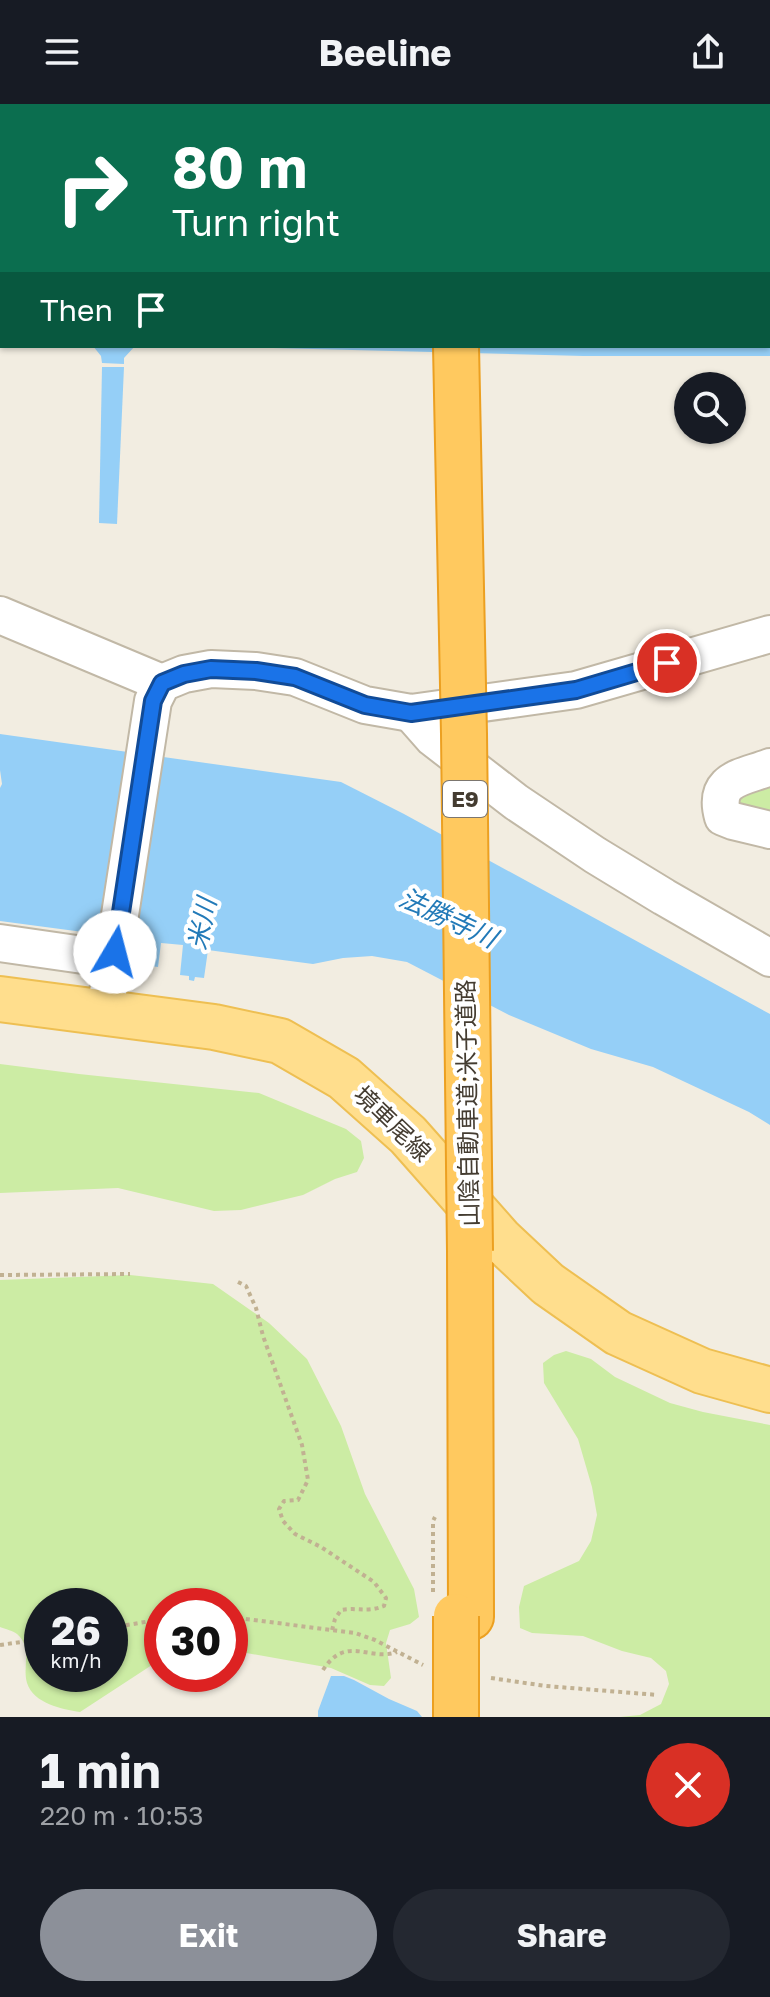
<!DOCTYPE html>
<meta charset="utf-8">
<style>
body{margin:0;font-family:"Golos Text","Noto Sans JP",sans-serif;background:#242831;color:#f1f3f6;height:100vh;display:flex;flex-direction:column;font-size:30px;white-space:nowrap}
*{box-sizing:border-box;margin:0}
p{font-size:26px;color:#9ea1a6}
.icon{flex:none;width:44px;height:44px;fill:none;stroke:currentColor;stroke-width:2;stroke-linecap:round;stroke-linejoin:round}
.map{position:relative;height:1613px;overflow:hidden}
.drawer{display:flex;flex-direction:column;background:#171b24;flex:1}
.drawer>*{flex:none}
.hud{position:absolute;left:0px;top:0px;width:770px;height:244px;box-shadow:0 2px 6px #0004;background:#0b6e4f;color:#fff;overflow:hidden}
.controls{position:absolute;left:674px;top:268px;display:grid;gap:16px}
.controls a{display:grid;place-items:center;width:72px;height:72px;border-radius:50%;background:#171b24;box-shadow:0 2px 6px #0004;font-size:40px}
.speed{position:absolute;left:24px;top:1484px;display:flex;gap:16px;font-size:40px;font-weight:700;text-align:center}
.speed>*{display:grid;place-content:center;width:104px;height:104px;border-radius:50%;background:#171b24;box-shadow:0 2px 6px #0004;line-height:1}
.speed small{font-size:20px;font-weight:400}
.speed .limit{border:12px solid #d22;background:#fff;color:#111}
.pin{position:absolute;display:grid;place-items:center;width:68px;height:68px;color:#fff;margin:-34px;border:4px solid #fff;border-radius:50%;box-shadow:0 2px 8px #0007}
.me{position:absolute;width:88px;margin:-44px;rotate:8deg;stroke-linejoin:round;filter:drop-shadow(0 0 6px #0008)}
.turn{display:flex;align-items:center;gap:28px;height:168px;padding:0 40px;font-size:36px}
.turn .icon{width:104px;height:104px;stroke-width:2.5}
.turn b{display:block;font-size:56px;line-height:68px}
.then{display:flex;align-items:center;height:76px;padding:0 40px;background:#0003;gap:16px;font-size:30px}
.round{display:grid;place-items:center;flex:none;width:84px;height:84px;border-radius:42px;background:#242831}
.headline{display:flex;align-items:center;justify-content:space-between;height:136px;padding:0 40px}
h1{font-size:48px;font-weight:700;line-height:60px}
.primary-button{display:flex;gap:16px;margin-top:auto;padding:16px 40px}
.primary-button a{flex:1;height:92px;border-radius:48px;background:#8c9099;color:#fff;font-size:32px;font-weight:700;line-height:92px;text-align:center}
.primary-button a+a{background:#242831;color:#f1f3f6}
header{display:flex;justify-content:space-between;align-items:center;height:104px;padding:0 40px;background:#171b24;font-size:36px;font-weight:700}
.map>svg:first-child{display:block}
.green{fill:#cceca4;fill-rule:evenodd}
.water{fill:#95cff7;fill-rule:evenodd}
.lines{fill:none;stroke-linecap:round;stroke-linejoin:round}
.minor-casing{stroke:#c1b8a6;stroke-width:40}
.major-casing{stroke:#eebf52;stroke-width:48}
.highway-casing{stroke:#eca021;stroke-width:48}
.path{stroke:#c1b192;stroke-width:4;stroke-dasharray:4 4;stroke-linecap:butt}
.minor{stroke:#fff;stroke-width:36}
.major{stroke:#ffde8d;stroke-width:44}
.highway{stroke:#ffc95f;stroke-width:44}
.highway-bridge-casing{stroke:#eca021;stroke-width:48;stroke-linecap:butt}
.highway-bridge{stroke:#ffc95f;stroke-width:44}
.route-casing{stroke:#114b97;stroke-width:20}
.route{stroke:#1a73e8;stroke-width:14}
.labels{text-anchor:middle;stroke-width:8;stroke-linejoin:round;paint-order:stroke}
.shield{fill:#fff;stroke:#7c766f;stroke-width:2}
.shield-label{font-size:22px;font-weight:bold;fill:#443c31}
.street-label{font-size:24px;fill:#443c31;stroke:#fff}
.water-label{font-size:26px;font-style:italic;fill:#227ab8;stroke:#fff}
</style>
<header><svg class="icon" aria-label="menu" viewBox="0 0 24 24"><path d="M4 6h16M4 12h16M4 18h16"/></svg>Beeline<svg class="icon" aria-label="share" viewBox="0 0 24 24"><path d="M12 15V3M7 8l5-5 5 5M5 13v7h14v-7"/></svg></header>
<div class="map">
<svg width="770" height="1613" viewBox="0 0 770 1613">
<rect width="100%" height="100%" fill="#f2ede1"/>
<g class="green">
<path d="M 770,668 L 770,719 L 737,713 L 727,692 Z"/>
<path d="M 0,960 L 79,970 L 259,989 L 346,1025 L 361,1037 L 364,1054 L 357,1068 L 335,1075 L 303,1091 L 241,1106 L 214,1107 L 118,1084 L 0,1089 Z"/>
<path d="M 130,1171 L 213,1180 L 269,1219 L 307,1255 L 341,1322 L 365,1390 L 414,1485 L 419,1513 L 410,1520 L 390,1526 L 386,1539 L 391,1574 L 384,1582 L 370,1581 L 331,1564 L 230,1546 L 230,1502 L 162,1502 L 162,1558 L 155,1559 L 80,1608 C 62,1605 34,1600 27,1579 C 22,1562 33,1544 17,1530 C 14,1527 5,1525 0,1523 L 0,1176 ZM 42,1502 L 110,1502 L 110,1570 L 42,1570 Z"/>
<path d="M 566,1247 L 591,1255 L 615,1273 L 670,1299 L 703,1308 L 770,1321 L 770,1613 L 620,1613 L 640,1611 L 661,1600 L 669,1580 L 666,1567 L 651,1554 L 622,1547 L 583,1532 L 532,1529 L 520,1524 L 519,1503 L 524,1482 L 579,1457 L 591,1437 L 597,1411 L 592,1383 L 578,1335 L 544,1279 L 543,1259 L 554,1251 Z"/>
</g>
<g class="water">
<path d="M 0,0 L 770,0 L 770,252 L 583,252 L 199,242 L 768,242 L 768,2 L 2,2 L 2,238 L 0,238 Z"/>
<path d="M 93,242 L 135,242 L 124,254 L 124,260 L 102,259 L 101,252 Z"/>
<path d="M 102,263 L 124,263 L 117,420 L 99,419 Z"/>
<path d="M 0,630 L 341,678 L 404,710 L 770,910 L 770,1021 L 749,1008 L 653,963 L 591,945 L 509,911 L 407,858 L 372,852 L 343,854 L 313,860 L 208,846 L 204,874 L 195,873 L 194,877 L 189,876 L 189,872 L 180,871 L 183,841 L 161,839 L 158,863 L 100,855 L 91,846 L 83,828 L 0,817 L 0,684 L 2,680 L 0,666 ZM 92,829 L 153,837 L 152,854 L 106,849 Z"/>
<path d="M 331,1572 L 344,1572 L 354,1576 L 389,1595 L 417,1607 L 422,1613 L 318,1613 L 318,1607 Z"/>
</g>
<g class="lines">
<g class="minor-casing">
<g id="minor">
<path d="M 0,511 L 162,579"/>
<path d="M 411,609 L 433,634 L 516,698 L 595,751 L 664,793 L 770,854"/>
<path d="M 770,663 C 742,674 712,674 723,713 L 733,717 L 770,726"/>
<path d="M 0,839 L 90,852"/>
<path d="M 105,908 L 153,597 L 162,579 L 184,570 L 211,565 L 256,567 L 295,573 L 365,601 L 411,609 L 576,586 L 770,530"/>
</g>
</g>
<g class="major-casing">
<path id="major" d="M 0,895 L 214,923 L 280,937 L 344,974 L 408,1031 L 500,1135 L 548,1180 L 618,1229 L 702,1267 L 770,1286"/>
</g>
<g class="highway-casing">
<g id="highway">
<path d="M 446,0 L 447,2"/>
<path d="M 470,1147 L 471,1513"/>
</g>
</g>
<g class="path">
<path d="M 0,1171 L 130,1170"/>
<path d="M 238,1178 L 246,1182 L 256,1204 L 263,1232 L 302,1341 L 308,1376 L 298,1396 L 284,1397 L 279,1405 L 283,1417 L 295,1430 L 321,1443 L 374,1478 L 386,1494 L 384,1502 C 366,1509 359,1503 341,1506 L 335,1515 L 332,1526"/>
<path d="M 433,1488 L 433,1417 L 435,1413"/>
<path d="M 230,1513 L 355,1529 L 375,1536 L 423,1561"/>
<path d="M 110,1524 L 162,1515"/>
<path d="M 0,1541 L 42,1535"/>
<path d="M 323,1566 C 346,1530 370,1558 397,1548"/>
<path d="M 491,1574 L 546,1582 L 658,1591"/>
</g>
<use href="#minor" class="minor"/>
<use href="#major" class="major"/>
<use href="#highway" class="highway"/>
<g class="highway-bridge-casing">
<g id="highway-bridge">
<path d="M 456,242 L 464,630 L 470,1147"/>
<path d="M 456,1512 L 456,1613"/>
</g>
</g>
<use href="#highway-bridge" class="highway-bridge"/>
</g>
<g class="lines">
<g class="route-casing">
<path id="route" d="M 115,848 L 153,597 L 162,579 L 184,570 L 211,565 L 256,567 L 295,573 L 365,601 L 411,609 L 576,586 L 667,559"/>
</g>
<use href="#route" class="route"/>
</g>
<g class="labels">
<rect class="shield" x="443" y="677" width="44" height="36" rx="6"/>
<g class="shield-label">
<text x="465" y="703">E9</text>
</g>
<g class="street-label">
<text transform="translate(468 999) rotate(-91)" y="8">山陰自動車道;米子道路</text>
<text transform="translate(392 1020) rotate(44)" y="8">境車尾線</text>
</g>
<g class="water-label">
<text transform="translate(448 814) rotate(25)" y="9">法勝寺川</text>
<text transform="translate(202 820) rotate(-78)" y="9">米川</text>
</g>
</g>
</svg>
<div class="controls">
<a><svg class="icon" aria-label="search" viewBox="0 0 24 24"><circle cx="10" cy="10" r="6"/><path d="M15 15l6 6"/></svg></a>
</div>
<div class="speed"><div>26<small>km/h</small></div><div class="limit">30</div></div>
<div class="pin" style="left:667px;top:559px;background:#d93025"><svg class="icon" aria-label="arrive" viewBox="0 0 24 24"><path d="M6 21V4h12l-3 4 3 4H6"/></svg></div>
<svg class="me" style="left:115px;top:848px" viewBox="-20 -20 40 40"><circle r="19" fill="#fff"/><path d="M0-13L10 11 0 6-10 11z" fill="#1a73e8"/></svg>
<div class="hud">
<div class="turn"><svg class="icon" aria-label="right" viewBox="0 0 24 24"><path d="M7 20v-9h11M14 6l5 5-5 5"/></svg><div><b>80 m</b>Turn right</div></div>
<div class="then">Then<svg class="icon" aria-label="arrive" viewBox="0 0 24 24"><path d="M6 21V4h12l-3 4 3 4H6"/></svg></div>
</div>
</div>
<section class="drawer">
<div class="headline"><div><h1>1 min</h1><p>220 m · 10:53</p></div><a class="round" style="background:#d93025;color:#fff"><svg class="icon" aria-label="close" viewBox="0 0 24 24"><path d="M6 6l12 12M18 6L6 18"/></svg></a></div>
<div class="primary-button"><a>Exit</a><a>Share</a></div>
</section>
